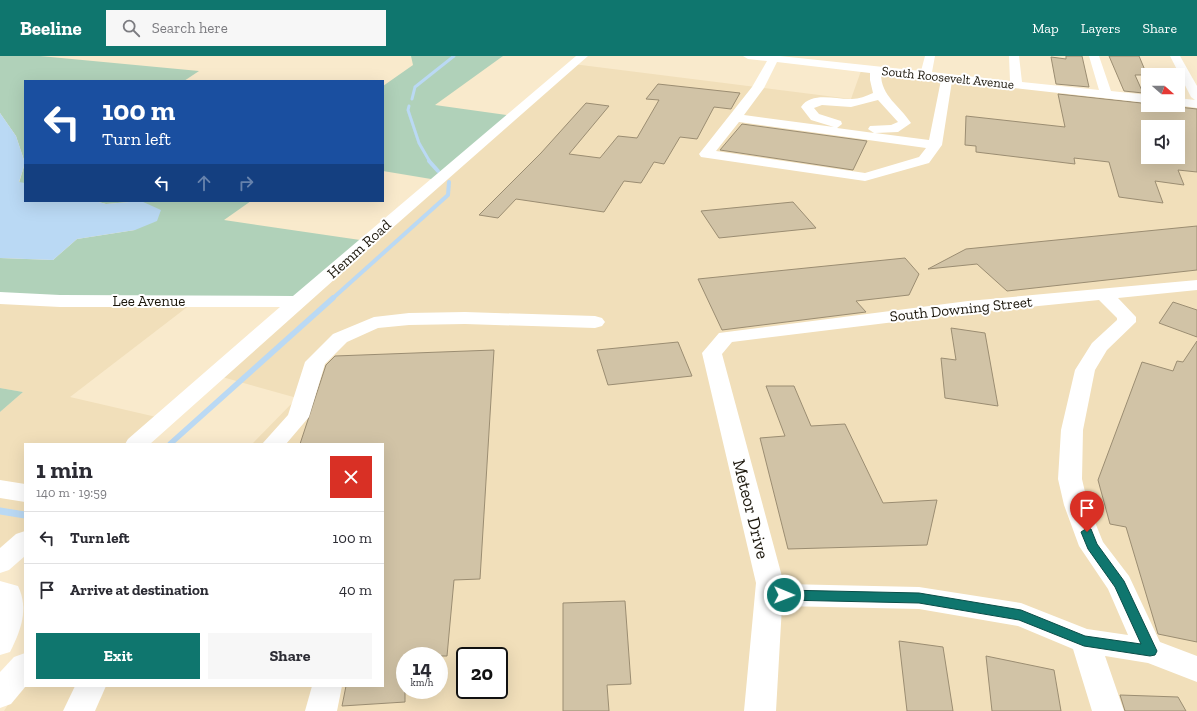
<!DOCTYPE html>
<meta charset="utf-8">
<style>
body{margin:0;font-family:"Zilla Slab",serif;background:#f7f7f7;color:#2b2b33;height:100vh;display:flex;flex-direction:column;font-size:15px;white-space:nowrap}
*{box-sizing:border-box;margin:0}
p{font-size:13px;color:#7c7c81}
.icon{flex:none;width:22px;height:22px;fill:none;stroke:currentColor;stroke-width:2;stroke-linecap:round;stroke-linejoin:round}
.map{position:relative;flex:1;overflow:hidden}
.sheet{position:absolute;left:24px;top:387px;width:360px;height:244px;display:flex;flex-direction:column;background:#fff;border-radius:0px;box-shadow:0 4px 16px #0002}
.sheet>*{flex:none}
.guide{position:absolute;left:24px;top:24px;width:360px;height:122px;border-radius:0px;box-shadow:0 4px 16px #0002;background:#1a4fa0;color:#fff;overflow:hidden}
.needle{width:26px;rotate:110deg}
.tools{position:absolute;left:1141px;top:12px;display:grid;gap:8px}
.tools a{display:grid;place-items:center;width:44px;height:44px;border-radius:0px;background:#fff;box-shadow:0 4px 16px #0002;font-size:20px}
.speed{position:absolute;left:396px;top:591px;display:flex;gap:8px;font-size:20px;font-weight:700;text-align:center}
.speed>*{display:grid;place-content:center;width:52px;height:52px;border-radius:50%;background:#fff;box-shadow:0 4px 16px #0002;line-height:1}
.speed small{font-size:10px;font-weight:400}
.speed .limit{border:2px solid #111;border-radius:6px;background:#fff;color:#111}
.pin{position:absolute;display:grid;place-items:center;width:34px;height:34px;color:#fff;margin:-41px -17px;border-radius:50% 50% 50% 0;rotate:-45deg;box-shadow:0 0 4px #0007}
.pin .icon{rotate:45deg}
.me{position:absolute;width:44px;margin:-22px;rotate:91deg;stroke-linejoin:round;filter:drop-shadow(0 0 3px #0008)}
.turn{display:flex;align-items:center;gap:14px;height:84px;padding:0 12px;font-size:18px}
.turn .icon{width:52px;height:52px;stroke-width:2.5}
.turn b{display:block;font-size:28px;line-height:34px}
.lanes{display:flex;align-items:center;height:38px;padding:0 12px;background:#0003;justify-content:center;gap:20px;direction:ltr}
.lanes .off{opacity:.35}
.round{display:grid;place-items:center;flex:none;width:42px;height:42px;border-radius:0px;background:#f7f7f7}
.summary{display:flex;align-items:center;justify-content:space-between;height:68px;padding:0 12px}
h1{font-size:24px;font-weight:800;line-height:30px}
.primary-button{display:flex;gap:8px;margin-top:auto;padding:8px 12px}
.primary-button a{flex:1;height:46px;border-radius:0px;background:#0f766e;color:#fff;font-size:16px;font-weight:800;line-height:46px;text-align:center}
.primary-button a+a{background:#f7f7f7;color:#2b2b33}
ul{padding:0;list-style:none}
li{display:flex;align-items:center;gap:12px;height:52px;padding:0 12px;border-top:1px solid #e1e1e2}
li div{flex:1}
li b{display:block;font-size:15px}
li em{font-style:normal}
header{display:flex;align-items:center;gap:24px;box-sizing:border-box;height:56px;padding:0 20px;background:#0f766e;color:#fff}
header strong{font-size:19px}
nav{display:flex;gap:22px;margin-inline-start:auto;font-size:14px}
.search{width:280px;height:36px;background:#f7f7f7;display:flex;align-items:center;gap:10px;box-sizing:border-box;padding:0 14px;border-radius:0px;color:#7c7c81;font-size:15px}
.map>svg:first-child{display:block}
.built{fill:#f1dfba;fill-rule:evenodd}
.green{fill:#b0d1b9}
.water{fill:#bad9f4}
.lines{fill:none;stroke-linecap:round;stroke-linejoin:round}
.stream-far3{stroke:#bad9f4;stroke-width:3}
.stream-far2{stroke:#bad9f4;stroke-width:4}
.stream-far1{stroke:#bad9f4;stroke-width:5.5}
.stream{stroke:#bad9f4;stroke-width:7}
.building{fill:#d1c3a6;stroke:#9b8d72;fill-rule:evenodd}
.minor{fill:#fff;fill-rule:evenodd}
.route{fill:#0f766e;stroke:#0a4d48}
.labels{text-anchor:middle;stroke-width:4;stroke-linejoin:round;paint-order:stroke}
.far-street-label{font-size:13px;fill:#1c170c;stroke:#fff}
.street-label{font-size:15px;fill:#1c170c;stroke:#fff}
.near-street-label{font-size:18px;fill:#1c170c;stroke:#fff}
</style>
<header>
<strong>Beeline</strong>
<div class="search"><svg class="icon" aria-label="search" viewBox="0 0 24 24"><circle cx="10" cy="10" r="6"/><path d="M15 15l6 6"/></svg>Search here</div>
<nav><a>Map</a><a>Layers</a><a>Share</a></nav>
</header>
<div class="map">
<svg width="1197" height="655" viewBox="0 0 1197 655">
<rect width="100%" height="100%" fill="#f9eacc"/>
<g class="built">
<path d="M 573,8 L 851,43 L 862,12 L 1148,43 L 1148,49 L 1197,48 L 1197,655 L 4,655 L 21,628 L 25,630 L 383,630 L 383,388 L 252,388 L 297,342 L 215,319 ZM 1148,71 L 1178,71 L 1178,101 L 1148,101 ZM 405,600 L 439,600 L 439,634 L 405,634 ZM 465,600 L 499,600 L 499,634 L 465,634 Z"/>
<path d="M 0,242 L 195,245 L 70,341 L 165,363 L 136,388 L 25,388 L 25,485 L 0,507 L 0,356 L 23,336 L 0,332 Z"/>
</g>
<g class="green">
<path d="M 0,0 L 40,0 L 199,15 L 184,25 L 25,25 L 25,127 L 19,127 L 25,107 L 16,80 L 0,57 Z"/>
<path d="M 411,0 L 503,0 L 435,49 L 513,60 L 437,124 L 383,115 L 383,30 L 413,9 Z"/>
<path d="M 95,145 L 251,145 L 224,164 L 367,185 L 299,246 L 0,242 L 0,202 L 53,204 L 77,183 L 135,174 L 141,145 L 106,148 Z"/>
<path d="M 0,332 L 23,336 L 0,356 Z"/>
</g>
<path class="water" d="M 0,57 L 16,80 L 25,107 L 19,126 L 25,127 L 25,145 L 95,145 L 106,148 L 141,145 L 161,154 L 157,165 L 135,174 L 77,183 L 53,204 L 0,202 Z"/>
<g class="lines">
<g class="stream-far3">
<path d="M 412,43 L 415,31 L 454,0"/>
<path d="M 409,50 L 408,54 L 419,87 L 430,106"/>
</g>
<g class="stream-far2">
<path d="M 429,105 L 438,115"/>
<path d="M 332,243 L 448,139 L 449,126"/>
</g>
<path class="stream-far1" d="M 170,388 L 333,242"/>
<path class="stream" d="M 0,455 L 25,459"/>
</g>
<g class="building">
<path d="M 1066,0 L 1082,0 L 1089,31 L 1056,28 L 1051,1 L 1066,3 Z"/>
<path d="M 1109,0 L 1139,0 L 1147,19 L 1135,19 L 1143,37 L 1124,35 Z"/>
<path d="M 658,28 L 740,37 L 731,53 L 714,51 L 697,83 L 680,81 L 664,108 L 654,106 L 641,127 L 624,125 L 604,156 L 516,143 L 498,162 L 479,159 L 541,97 L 586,47 L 609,50 L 569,98 L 600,102 L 618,80 L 637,82 L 659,44 L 646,43 Z"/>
<path d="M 1058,38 L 1197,53 L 1197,116 L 1178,114 L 1184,129 L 1155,125 L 1163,147 L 1119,141 L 1109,106 L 1074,102 L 1075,108 L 976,96 L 976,90 L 965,89 L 966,60 L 1065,71 ZM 1148,71 L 1178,71 L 1178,101 L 1148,101 Z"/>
<path d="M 742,68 L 867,85 L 853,114 L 720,94 Z"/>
<path d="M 793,146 L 816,172 L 719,182 L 701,155 Z"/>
<path d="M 1197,170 L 1197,214 L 1007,235 L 977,208 L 928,213 L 966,193 Z"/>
<path d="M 905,202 L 919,218 L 909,239 L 856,245 L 866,256 L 722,274 L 698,223 Z"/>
<path d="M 1173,246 L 1197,254 L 1197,281 L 1159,267 Z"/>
<path d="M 951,272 L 985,277 L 998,350 L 945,342 L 941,302 L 956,304 Z"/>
<path d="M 1197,285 L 1197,586 L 1158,578 L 1126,471 L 1110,468 L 1098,424 L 1142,306 L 1173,315 L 1177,305 L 1183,306 Z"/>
<path d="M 678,286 L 692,320 L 608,329 L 597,294 Z"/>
<path d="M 494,294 L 480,523 L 454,524 L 447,600 L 405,600 L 405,646 L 342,650 L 346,630 L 383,630 L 383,388 L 300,388 L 326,309 L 335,300 Z"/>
<path d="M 766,330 L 794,330 L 811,370 L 845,368 L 883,447 L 937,444 L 927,489 L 788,493 L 760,382 L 785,380 Z"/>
<path d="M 625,545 L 631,628 L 607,629 L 609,655 L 563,655 L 563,547 Z"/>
<path d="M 899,585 L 943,591 L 953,655 L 907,655 Z"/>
<path d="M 986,600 L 1054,614 L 1061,655 L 992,655 Z"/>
<path d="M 1120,639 L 1178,641 L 1186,655 L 1125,655 Z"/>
</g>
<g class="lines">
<g class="minor">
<path d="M 576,0 L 588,0 L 373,189 L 150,388 L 125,388 L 128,383 L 280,251 L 60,251 L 0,248 L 0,236 L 60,239 L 293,240 Z"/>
<path d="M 743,0 L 780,0 L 921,15 L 925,0 L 935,0 L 932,16 L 1010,25 L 1009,0 L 1019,0 L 1022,26 L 1099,34 L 1089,0 L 1099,0 L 1111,35 L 1148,39 L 1148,47 L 952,25 L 942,89 L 929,107 L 865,125 L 701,101 L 699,98 L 752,31 L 767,5 L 748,3 ZM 777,6 L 870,17 L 870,24 L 873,37 C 866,40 859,43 852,43 C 836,44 812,35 801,51 L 811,64 L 834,71 L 744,59 L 764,32 ZM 881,18 L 941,24 L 929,84 L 875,77 L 898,76 L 911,67 C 900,50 881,40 881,18 ZM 878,44 L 898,66 L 891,69 L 870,70 L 868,73 L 874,77 L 837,72 L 842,68 L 841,65 L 819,58 L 814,52 L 822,49 L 851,51 ZM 739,66 L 926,92 L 919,101 L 865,117 L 716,95 Z"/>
<path d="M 1170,0 L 1180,0 L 1197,30 L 1197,52 L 1175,49 L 1178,49 L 1178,42 L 1195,44 L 1191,41 Z"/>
<path d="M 1197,224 L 1197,234 L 1118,242 L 1136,261 L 1136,266 L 1107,294 L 1095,314 L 1083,374 L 1082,423 L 1088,449 L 1103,486 L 1129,520 L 1160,586 L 1197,600 L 1197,626 L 1148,607 L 1105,600 L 1124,655 L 1092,655 L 1073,593 L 1018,570 L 919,553 L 782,550 L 776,655 L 744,655 L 756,527 L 702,297 L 719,277 L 968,245 ZM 1099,244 L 1117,262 L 1117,264 L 1092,287 L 1075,314 L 1061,374 L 1058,423 L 1064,449 L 1079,490 L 1108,533 L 1128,579 L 1087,573 L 1021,547 L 919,531 L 784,528 L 722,298 L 732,286 L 968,257 Z"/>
<path d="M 465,256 L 595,260 L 602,262 L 605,266 L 602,270 L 595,272 L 465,268 L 409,269 L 378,272 L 347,286 L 325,308 L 309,361 L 286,388 L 262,388 L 288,359 L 305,306 L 333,278 L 374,261 L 409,257 Z"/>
<path d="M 0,424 L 25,428 L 25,446 L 0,442 Z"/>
<path d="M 25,475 L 25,500 L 9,514 L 0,517 L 0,492 L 16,478 Z"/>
<path d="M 0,525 L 18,530 C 29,553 21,574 10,596 L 0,599 Z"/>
<path d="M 25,597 L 26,630 L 11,648 L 0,652 L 0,616 L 14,601 Z"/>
<path d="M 75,630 L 106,630 L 95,655 L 63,655 Z"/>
<path d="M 312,630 L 342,630 L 337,655 L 305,655 Z"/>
</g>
</g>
<path class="route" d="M 1087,472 L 1091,473 L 1097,488 L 1124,525 L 1157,595 L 1155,599 L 1150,600 L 1084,590 L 1019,564 L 919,547 L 784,544 L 780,543 L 778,539 L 780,536 L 784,534 L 919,537 L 1021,554 L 1085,580 L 1141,588 L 1115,531 L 1088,493 L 1081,476 Z"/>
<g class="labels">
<g class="far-street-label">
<text transform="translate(948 21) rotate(6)" y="5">South Roosevelt Avenue</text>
</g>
<g class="street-label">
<text transform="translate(359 193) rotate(-42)" y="5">Hemm Road</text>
<text x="149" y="250">Lee Avenue</text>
<text transform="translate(961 253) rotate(-6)" y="5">South Downing Street</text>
</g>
<g class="near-street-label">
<text transform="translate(751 453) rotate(76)" y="6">Meteor Drive</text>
</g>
</g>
</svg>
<div class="tools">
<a><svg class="needle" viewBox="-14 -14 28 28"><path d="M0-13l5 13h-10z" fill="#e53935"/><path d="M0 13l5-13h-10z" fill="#7c7c81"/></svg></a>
<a><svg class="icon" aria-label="sound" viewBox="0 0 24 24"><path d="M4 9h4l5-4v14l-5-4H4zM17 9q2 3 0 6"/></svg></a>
</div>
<div class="speed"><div>14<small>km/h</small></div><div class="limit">20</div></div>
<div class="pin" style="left:1087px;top:476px;background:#d93025"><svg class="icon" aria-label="arrive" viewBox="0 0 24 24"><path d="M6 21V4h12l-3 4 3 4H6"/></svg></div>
<svg class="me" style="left:784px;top:539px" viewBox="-20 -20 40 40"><circle r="17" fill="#0f766e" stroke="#fff" stroke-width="3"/><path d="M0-11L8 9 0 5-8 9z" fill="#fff"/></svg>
<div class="guide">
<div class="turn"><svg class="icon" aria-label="left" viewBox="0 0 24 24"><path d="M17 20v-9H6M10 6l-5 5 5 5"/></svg><div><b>100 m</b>Turn left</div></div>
<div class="lanes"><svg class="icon" aria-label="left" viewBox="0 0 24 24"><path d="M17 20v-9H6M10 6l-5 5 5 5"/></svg><svg class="icon off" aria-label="ahead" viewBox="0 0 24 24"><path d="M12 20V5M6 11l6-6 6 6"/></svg><svg class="icon off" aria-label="right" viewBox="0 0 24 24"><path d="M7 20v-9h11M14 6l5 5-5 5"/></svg></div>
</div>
<section class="sheet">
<div class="summary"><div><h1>1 min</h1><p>140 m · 19:59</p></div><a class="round" style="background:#d93025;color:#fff"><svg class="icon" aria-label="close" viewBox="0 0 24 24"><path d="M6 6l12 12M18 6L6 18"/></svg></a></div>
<ul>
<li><svg class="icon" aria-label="left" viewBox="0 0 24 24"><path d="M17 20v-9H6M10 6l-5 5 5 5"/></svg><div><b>Turn left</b></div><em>100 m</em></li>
<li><svg class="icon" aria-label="arrive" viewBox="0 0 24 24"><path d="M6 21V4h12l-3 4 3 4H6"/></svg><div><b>Arrive at destination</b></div><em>40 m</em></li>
</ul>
<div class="primary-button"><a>Exit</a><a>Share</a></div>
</section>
</div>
